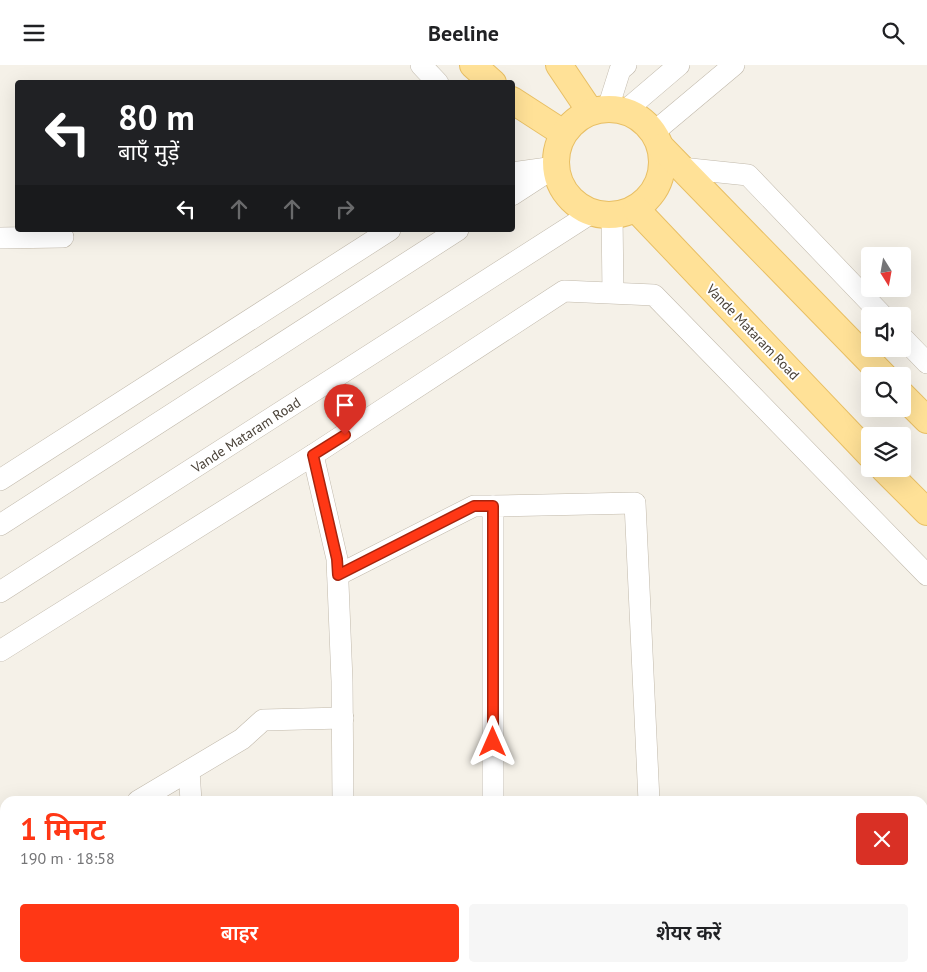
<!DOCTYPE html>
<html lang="hi">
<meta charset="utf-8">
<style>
body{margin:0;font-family:"PT Sans","Noto Sans Devanagari",sans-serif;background:#f6f6f6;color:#202124;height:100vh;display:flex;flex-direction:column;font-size:19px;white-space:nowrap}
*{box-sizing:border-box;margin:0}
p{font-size:16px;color:#757577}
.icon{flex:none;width:28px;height:28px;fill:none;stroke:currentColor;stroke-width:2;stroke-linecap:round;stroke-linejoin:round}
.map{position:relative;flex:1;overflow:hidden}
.panel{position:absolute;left:0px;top:731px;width:928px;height:176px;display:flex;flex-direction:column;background:#fff;border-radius:15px 15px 0 0;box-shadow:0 5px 20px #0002}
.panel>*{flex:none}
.banner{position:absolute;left:15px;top:15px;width:500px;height:152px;border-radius:5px;box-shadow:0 5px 20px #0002;background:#202124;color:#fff;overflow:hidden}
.needle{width:32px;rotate:169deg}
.controls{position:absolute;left:861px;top:182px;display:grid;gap:10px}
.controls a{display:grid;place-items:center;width:50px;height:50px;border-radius:5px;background:#fff;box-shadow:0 5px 20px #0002;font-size:25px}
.pin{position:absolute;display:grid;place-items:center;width:42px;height:42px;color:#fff;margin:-51px -21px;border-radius:50% 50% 50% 0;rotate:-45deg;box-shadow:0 0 5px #0007}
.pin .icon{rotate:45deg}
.me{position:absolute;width:55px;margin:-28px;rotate:0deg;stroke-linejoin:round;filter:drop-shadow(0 0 4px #0008)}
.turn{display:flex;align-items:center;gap:18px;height:105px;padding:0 20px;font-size:22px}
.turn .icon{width:65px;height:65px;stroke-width:2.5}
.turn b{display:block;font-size:35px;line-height:42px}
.lanes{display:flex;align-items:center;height:48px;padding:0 20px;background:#0003;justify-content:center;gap:25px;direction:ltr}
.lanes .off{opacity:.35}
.round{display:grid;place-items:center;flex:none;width:52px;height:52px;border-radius:5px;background:#f6f6f6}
.headline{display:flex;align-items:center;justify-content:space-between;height:85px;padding:0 20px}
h1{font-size:30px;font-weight:600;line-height:38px;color:#ff3715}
.cta{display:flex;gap:10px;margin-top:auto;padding:10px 20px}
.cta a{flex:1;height:58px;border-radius:5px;background:#ff3715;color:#fff;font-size:20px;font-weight:600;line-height:58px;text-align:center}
.cta a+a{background:#f6f6f6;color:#202124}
header{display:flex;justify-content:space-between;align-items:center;height:65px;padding:0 20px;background:#fff;font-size:22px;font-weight:600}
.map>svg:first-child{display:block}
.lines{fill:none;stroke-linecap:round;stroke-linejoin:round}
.minor-casing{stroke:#c1b9ab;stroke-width:22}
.major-casing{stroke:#e8bf64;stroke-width:28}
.minor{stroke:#fff;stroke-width:21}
.major{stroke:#ffe197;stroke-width:26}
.route-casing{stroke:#a6240e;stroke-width:12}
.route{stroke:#ff3715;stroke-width:9}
.labels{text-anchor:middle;stroke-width:4;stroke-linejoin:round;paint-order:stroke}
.street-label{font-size:14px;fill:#494137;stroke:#fff}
</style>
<header><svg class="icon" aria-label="menu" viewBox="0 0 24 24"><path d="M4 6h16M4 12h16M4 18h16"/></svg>Beeline<svg class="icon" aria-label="search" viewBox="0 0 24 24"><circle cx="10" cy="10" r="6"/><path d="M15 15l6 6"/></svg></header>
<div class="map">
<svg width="927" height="907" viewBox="0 0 927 907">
<rect width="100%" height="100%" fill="#f5f1e8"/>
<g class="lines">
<g class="minor-casing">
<g id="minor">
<path d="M 421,0 L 438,18"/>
<path d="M 608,43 L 620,5 L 626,0"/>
<path d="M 625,46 L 679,0"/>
<path d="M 654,67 L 734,0"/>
<path d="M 681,103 L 748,110 L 883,251"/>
<path d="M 512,108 L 548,103"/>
<path d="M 512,130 L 555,102"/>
<path d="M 612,150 L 613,227"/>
<path d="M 0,173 L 63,172"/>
<path d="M 902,272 L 927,298"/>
<path d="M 313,390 L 337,494 L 342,616 L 343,736"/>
<path d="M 0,415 L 390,165"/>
<path d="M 0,460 L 458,165"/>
<path d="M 338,510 L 474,441 L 493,441"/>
<path d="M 0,527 L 593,147"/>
<path d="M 0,586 L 313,390 L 564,226 L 654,230 L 927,510"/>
<path d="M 189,706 L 191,736"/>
<path d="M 138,736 L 242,674 L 263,655 L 343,653"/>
<path d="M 493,736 L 493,441 L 635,438 L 649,736"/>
<path d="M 0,804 L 5,804"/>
<path d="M 53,902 L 53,907"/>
<path d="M 198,902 L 198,907"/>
<path d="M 343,902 L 343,907"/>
<path d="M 493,902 L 493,907"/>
</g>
</g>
<g class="major-casing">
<g id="major">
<path d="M 473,0 L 493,18"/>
<path d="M 559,0 L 590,46"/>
<path d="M 512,35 L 563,68"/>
<circle cx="609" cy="97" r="53"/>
<path d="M 661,82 L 884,311"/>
<path d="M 636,144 L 870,390"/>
<path d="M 902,330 L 927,355"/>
<path d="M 884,404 L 927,447"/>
</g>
</g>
<use href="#minor" class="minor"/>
<use href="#major" class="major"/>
</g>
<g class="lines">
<g class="route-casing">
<path id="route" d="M 345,370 L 313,390 L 337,494 L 338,510 L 474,441 L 493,441 L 493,677"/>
</g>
<use href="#route" class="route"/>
</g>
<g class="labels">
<g class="street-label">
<text transform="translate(753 267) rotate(46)" y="5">Vande Mataram Road</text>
<text transform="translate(246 370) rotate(-33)" y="5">Vande Mataram Road</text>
</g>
</g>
</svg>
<div class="controls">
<a><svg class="needle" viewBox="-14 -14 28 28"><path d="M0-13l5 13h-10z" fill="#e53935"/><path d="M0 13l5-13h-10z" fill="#757577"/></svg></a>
<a><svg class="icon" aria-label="sound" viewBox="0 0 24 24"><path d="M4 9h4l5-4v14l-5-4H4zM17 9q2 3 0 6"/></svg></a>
<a><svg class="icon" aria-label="search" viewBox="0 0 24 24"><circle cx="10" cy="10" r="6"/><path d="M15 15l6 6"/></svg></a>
<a><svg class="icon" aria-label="layers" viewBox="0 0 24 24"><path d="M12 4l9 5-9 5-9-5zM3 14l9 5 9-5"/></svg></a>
</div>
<div class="pin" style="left:345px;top:370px;background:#d93025"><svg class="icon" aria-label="arrive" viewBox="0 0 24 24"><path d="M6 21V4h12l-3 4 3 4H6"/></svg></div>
<svg class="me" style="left:493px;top:677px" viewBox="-20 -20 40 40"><path d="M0-17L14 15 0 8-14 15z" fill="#ff3715" stroke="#fff" stroke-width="4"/></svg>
<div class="banner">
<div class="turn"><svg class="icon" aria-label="left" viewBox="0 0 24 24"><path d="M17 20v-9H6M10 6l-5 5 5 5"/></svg><div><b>80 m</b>बाएँ मुड़ें</div></div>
<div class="lanes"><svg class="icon" aria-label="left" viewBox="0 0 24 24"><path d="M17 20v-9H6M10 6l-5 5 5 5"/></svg><svg class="icon off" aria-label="ahead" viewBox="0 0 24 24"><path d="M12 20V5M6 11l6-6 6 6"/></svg><svg class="icon off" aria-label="ahead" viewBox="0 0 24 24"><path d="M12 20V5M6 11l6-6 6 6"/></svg><svg class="icon off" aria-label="right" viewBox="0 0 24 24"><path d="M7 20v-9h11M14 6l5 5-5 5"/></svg></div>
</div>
<section class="panel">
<div class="headline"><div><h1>1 मिनट</h1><p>190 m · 18:58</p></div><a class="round" style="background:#d93025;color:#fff"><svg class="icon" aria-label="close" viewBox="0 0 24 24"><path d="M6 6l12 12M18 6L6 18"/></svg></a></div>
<div class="cta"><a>बाहर</a><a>शेयर करें</a></div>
</section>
</div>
